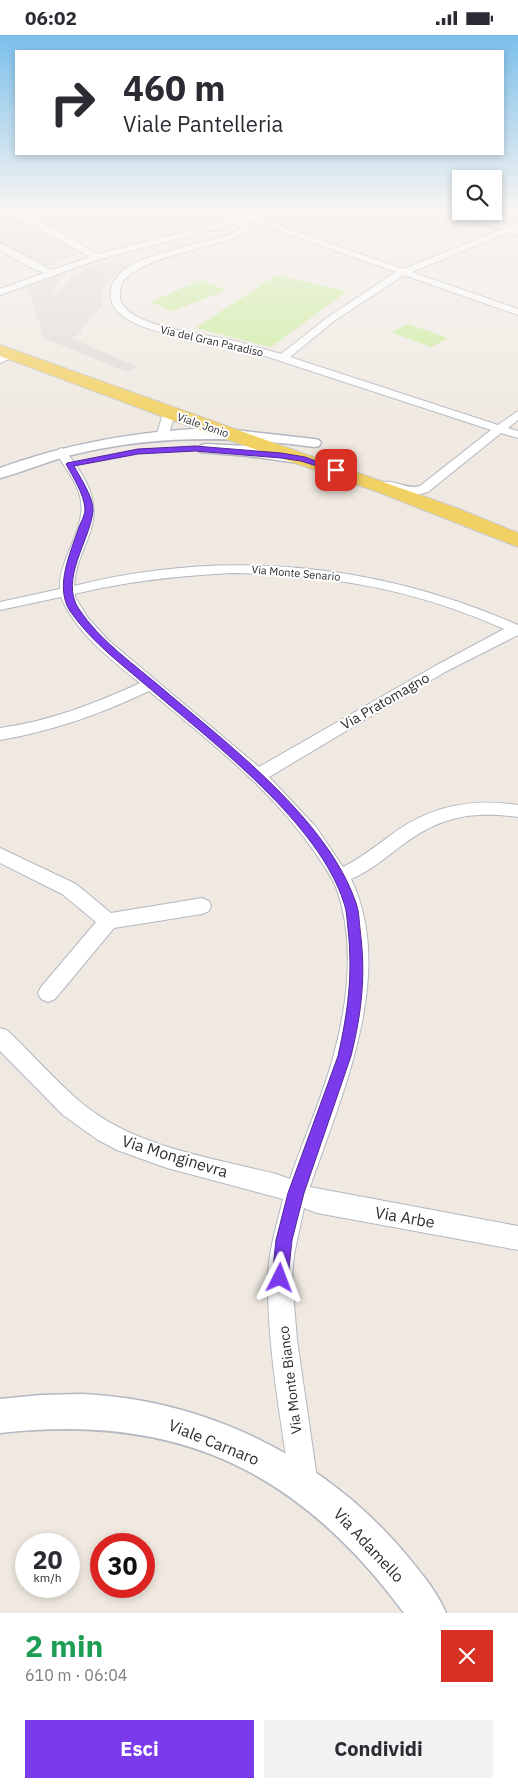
<!DOCTYPE html>
<html lang="it">
<meta charset="utf-8">
<style>
body{margin:0;font-family:"IBM Plex Sans",sans-serif;background:#f2f2f3;color:#2b2b33;height:100vh;display:flex;flex-direction:column;font-size:19px;white-space:nowrap}
*{box-sizing:border-box;margin:0}
p{font-size:16px;color:#7c7c81}
.icon{flex:none;width:28px;height:28px;fill:none;stroke:currentColor;stroke-width:2;stroke-linecap:round;stroke-linejoin:round}
.map{position:relative;height:1578px;overflow:hidden}
.panel{display:flex;flex-direction:column;background:#fff;flex:1}
.panel>*{flex:none}
.hud{position:absolute;left:15px;top:15px;width:489px;height:105px;border-radius:0px;box-shadow:0 2px 8px #0003;background:#fff;color:#2b2b33;overflow:hidden}
.buttons{position:absolute;left:452px;top:135px;display:grid;gap:10px}
.buttons a{display:grid;place-items:center;width:50px;height:50px;border-radius:0px;background:#fff;box-shadow:0 2px 8px #0003;font-size:25px}
.speed{position:absolute;left:15px;top:1498px;display:flex;gap:10px;font-size:25px;font-weight:700;text-align:center}
.speed>*{display:grid;place-content:center;width:65px;height:65px;border-radius:50%;background:#fff;box-shadow:0 2px 8px #0003;line-height:1}
.speed small{font-size:12px;font-weight:400}
.speed .limit{border:8px solid #d22;background:#fff;color:#111}
.pin{position:absolute;display:grid;place-items:center;width:42px;height:42px;color:#fff;margin:-21px;border-radius:10px;box-shadow:0 2px 8px #0006}
.me{position:absolute;width:55px;margin:-28px;rotate:3deg;stroke-linejoin:round;filter:drop-shadow(0 0 4px #0008)}
.turn{display:flex;align-items:center;gap:18px;height:105px;padding:0 25px;font-size:22px}
.turn .icon{width:65px;height:65px;stroke-width:2.5}
.turn b{display:block;font-size:35px;line-height:42px}
.round{display:grid;place-items:center;flex:none;width:52px;height:52px;border-radius:0px;background:#f2f2f3}
.summary{display:flex;align-items:center;justify-content:space-between;height:85px;padding:0 25px}
h1{font-size:30px;font-weight:700;line-height:38px;color:#1e9e55}
.primary-button{display:flex;gap:10px;margin-top:auto;padding:10px 25px}
.primary-button a{flex:1;height:58px;border-radius:0px;background:#7c3aed;color:#fff;font-size:20px;font-weight:700;line-height:58px;text-align:center}
.primary-button a+a{background:#f2f2f3;color:#2b2b33}
.status{display:flex;justify-content:space-between;align-items:center;height:35px;padding:0 25px;background:#fff;direction:ltr}
.status svg{height:14px;fill:currentColor}
.map>svg:first-child{display:block}
.pitch{fill:#c9ec9a}
.plaza{fill:#dfdcd8}
.lines{fill:none;stroke-linecap:round;stroke-linejoin:round}
.minor-casing{stroke:#b4b7c1;stroke-width:2}
.tertiary-casing{stroke:#b4b7c1;stroke-width:3}
.primary-casing{stroke:#c9c9c9;stroke-width:2}
.minor{fill:#fff;fill-rule:evenodd}
.tertiary{fill:#fff;fill-rule:evenodd}
.primary{fill:#f2d163;fill-rule:evenodd}
.route{fill:#7c3aed;stroke:#51269a}
.labels{text-anchor:middle;stroke-width:4;stroke-linejoin:round;paint-order:stroke}
.far-street-label{font-size:11px;fill:#2e2e2e;stroke:#fff}
.street-label{font-size:14px;fill:#2e2e2e;stroke:#fff}
.near-street-label{font-size:16px;fill:#2e2e2e;stroke:#fff}
</style>
<div class="status"><b>06:02</b><svg viewBox="0 0 49 12"><path d="M0 12V9h3v3zM5 12V6h3v6zM10 12V3h3v9zM15 12V0h3v12zM26 1h20v11H26zM47 4h2v5h-2z"/></svg></div>
<div class="map">
<svg width="518" height="1578" viewBox="0 0 518 1578">
<rect width="100%" height="100%" fill="#efe9e1"/>
<g class="pitch">
<path d="M 276,240 L 347,256 L 271,312 L 196,293 Z"/>
<path d="M 201,245 L 226,255 L 173,276 L 150,267 Z"/>
<path d="M 408,289 L 448,303 L 431,312 L 391,297 Z"/>
</g>
<g class="plaza">
<path d="M 0,176 L 23,183 L 86,217 L 39,233 L 0,211 Z"/>
<path d="M 101,227 L 132,230 L 112,242 L 105,250 L 102,259 L 103,270 L 80,295 L 82,296 L 81,298 L 71,303 L 138,332 L 127,337 L 44,303 L 28,254 L 28,252 L 39,248 L 63,239 L 67,239 L 54,253 L 54,258 L 60,257 L 69,244 L 88,232 Z"/>
</g>
<g class="lines">
<g class="minor-casing">
<g id="minor">
<path d="M 0,174 L 38,185 L 98,219 L 226,186 L 216,183 L 216,179 L 234,184 L 274,174 L 286,174 L 285,176 L 258,183 L 403,234 L 518,188 L 518,193 L 412,237 L 518,274 L 518,280 L 404,240 L 334,286 L 290,322 L 498,390 L 518,376 L 518,385 L 508,393 L 518,396 L 518,403 L 501,398 L 428,457 L 412,461 L 384,453 L 382,450 L 384,447 C 396,445 407,455 420,451 L 491,395 L 259,319 C 245,315 230,311 215,308 C 191,303 103,294 111,255 C 112,246 118,240 125,234 C 152,216 200,210 231,199 L 241,193 L 234,189 L 100,224 L 0,260 L 0,254 L 44,238 L 27,231 L 0,215 L 0,208 L 52,235 L 90,222 L 32,189 L 0,179 ZM 249,185 L 396,237 L 328,282 L 281,319 C 263,314 245,308 226,304 C 204,299 113,291 120,256 C 121,248 125,242 132,238 C 161,219 204,214 237,202 L 249,195 L 249,191 L 243,187 Z"/>
<path d="M 12,316 L 16,317 L 17,319 L 16,321 L 0,328 L 0,321 Z"/>
<path d="M 169,375 L 175,378 L 169,399 L 163,402 L 159,401 L 157,399 L 163,378 Z"/>
<path d="M 61,413 L 65,415 C 86,444 103,466 88,503 C 82,519 75,533 74,551 C 224,513 377,528 518,590 L 518,600 L 445,637 L 269,742 L 316,792 L 343,832 C 361,823 376,811 391,800 C 430,771 471,763 518,770 L 518,782 C 473,776 442,781 405,808 C 387,821 371,836 351,844 C 397,939 341,1061 310,1152 L 518,1191 L 518,1215 L 317,1178 L 304,1173 L 294,1220 L 292,1243 L 297,1305 L 318,1450 L 314,1460 L 304,1464 L 294,1460 L 290,1450 C 281,1382 267,1312 268,1243 C 268,1217 277,1190 283,1164 L 167,1133 L 117,1115 L 98,1105 L 63,1080 L 0,1016 L 0,993 L 7,995 C 31,1018 53,1043 78,1065 C 132,1112 209,1122 276,1139 L 290,1144 C 304,1103 323,1061 334,1019 C 348,967 355,907 337,855 C 332,841 322,828 314,816 C 270,753 208,705 149,656 C 101,679 53,696 0,705 L 0,693 C 50,686 94,669 140,648 C 110,624 76,598 61,562 L 0,575 L 0,567 L 60,554 C 59,541 64,528 69,516 C 90,468 84,459 55,417 ZM 231,538 C 331,540 412,553 504,594 L 435,631 L 259,732 L 108,605 L 88,583 L 75,562 L 75,559 C 126,546 178,541 231,538 Z"/>
<path d="M 0,813 L 76,849 L 111,878 L 202,863 L 209,866 L 211,871 L 209,876 L 202,879 L 114,893 L 55,964 L 48,967 L 41,964 L 38,958 L 41,952 L 96,887 L 62,859 L 0,828 Z"/>
</g>
</g>
<g class="tertiary-casing">
<g id="tertiary">
<path d="M 448,174 L 461,174 L 461,176 L 469,176 L 518,193 L 518,200 L 449,176 Z"/>
<path d="M 195,394 L 235,395 L 314,404 L 319,405 L 321,408 L 319,411 L 314,412 C 235,401 158,400 80,418 C 52,424 27,436 0,443 L 0,433 C 64,410 127,398 195,394 Z"/>
<path d="M 205,409 L 248,411 L 298,418 L 303,420 L 306,423 L 303,426 L 298,428 L 248,421 L 200,417 L 197,414 L 200,411 Z"/>
<path d="M 83,1359 C 206,1365 323,1422 403,1516 C 419,1535 436,1555 446,1578 L 404,1578 C 298,1435 178,1378 0,1398 L 0,1364 L 41,1360 Z"/>
</g>
</g>
<g class="primary-casing">
<path id="primary" d="M 0,310 L 459,474 L 518,498 L 518,512 L 378,457 L 180,388 L 0,321 Z"/>
</g>
<use href="#minor" class="minor"/>
<use href="#tertiary" class="tertiary"/>
<use href="#primary" class="primary"/>
</g>
<linearGradient id="sky" x2="0" y2="1"><stop stop-color="#7abfeb"/><stop offset="0.44" stop-color="#f8f5f2"/><stop offset="1" stop-color="#f8f5f2" stop-opacity="0"/></linearGradient>
<rect width="518" height="394" fill="url(#sky)"/>
<path class="route" d="M 195,411 L 281,418 L 305,422 L 340,435 L 336,437 L 301,426 L 281,423 L 195,416 L 138,419 L 74,431 C 80,442 94,463 93,476 C 90,506 59,545 79,574 C 100,606 134,629 163,654 C 229,710 328,785 356,868 C 359,876 359,885 360,894 C 366,940 362,976 351,1021 L 304,1158 L 292,1205 L 288,1243 L 286,1249 L 280,1251 L 275,1249 L 272,1243 L 276,1205 L 288,1158 L 338,1021 C 348,976 353,940 348,894 C 347,886 347,876 344,868 C 319,789 216,710 154,657 C 125,632 92,608 70,576 C 54,551 71,517 79,492 C 81,487 85,480 85,474 C 84,459 73,442 66,429 L 67,428 L 138,414 Z"/>
<g class="labels">
<g class="far-street-label">
<text transform="translate(212 306) rotate(13)" y="4">Via del Gran Paradiso</text>
<text transform="translate(203 390) rotate(19)" y="4">Viale Jonio</text>
<text transform="translate(296 538) rotate(5)" y="4">Via Monte Senario</text>
</g>
<g class="street-label">
<text transform="translate(385 666) rotate(-30)" y="5">Via Pratomagno</text>
<text transform="translate(290 1345) rotate(-97)" y="5">Via Monte Bianco</text>
</g>
<g class="near-street-label">
<text transform="translate(175 1121) rotate(17)" y="6">Via Monginevra</text>
<text transform="translate(405 1182) rotate(10)" y="6">Via Arbe</text>
<text transform="translate(214 1407) rotate(22)" y="6">Viale Carnaro</text>
<text transform="translate(369 1510) rotate(47)" y="6">Via Adamello</text>
</g>
</g>
</svg>
<div class="buttons">
<a><svg class="icon" aria-label="search" viewBox="0 0 24 24"><circle cx="10" cy="10" r="6"/><path d="M15 15l6 6"/></svg></a>
</div>
<div class="speed"><div>20<small>km/h</small></div><div class="limit">30</div></div>
<div class="pin" style="left:336px;top:435px;background:#d93025"><svg class="icon" aria-label="arrive" viewBox="0 0 24 24"><path d="M6 21V4h12l-3 4 3 4H6"/></svg></div>
<svg class="me" style="left:280px;top:1243px" viewBox="-20 -20 40 40"><path d="M0-17L14 15 0 8-14 15z" fill="#7c3aed" stroke="#fff" stroke-width="4"/></svg>
<div class="hud">
<div class="turn"><svg class="icon" aria-label="right" viewBox="0 0 24 24"><path d="M7 20v-9h11M14 6l5 5-5 5"/></svg><div><b>460 m</b>Viale Pantelleria</div></div>
</div>
</div>
<section class="panel">
<div class="summary"><div><h1>2 min</h1><p>610 m · 06:04</p></div><a class="round" style="background:#d93025;color:#fff"><svg class="icon" aria-label="close" viewBox="0 0 24 24"><path d="M6 6l12 12M18 6L6 18"/></svg></a></div>
<div class="primary-button"><a>Esci</a><a>Condividi</a></div>
</section>
